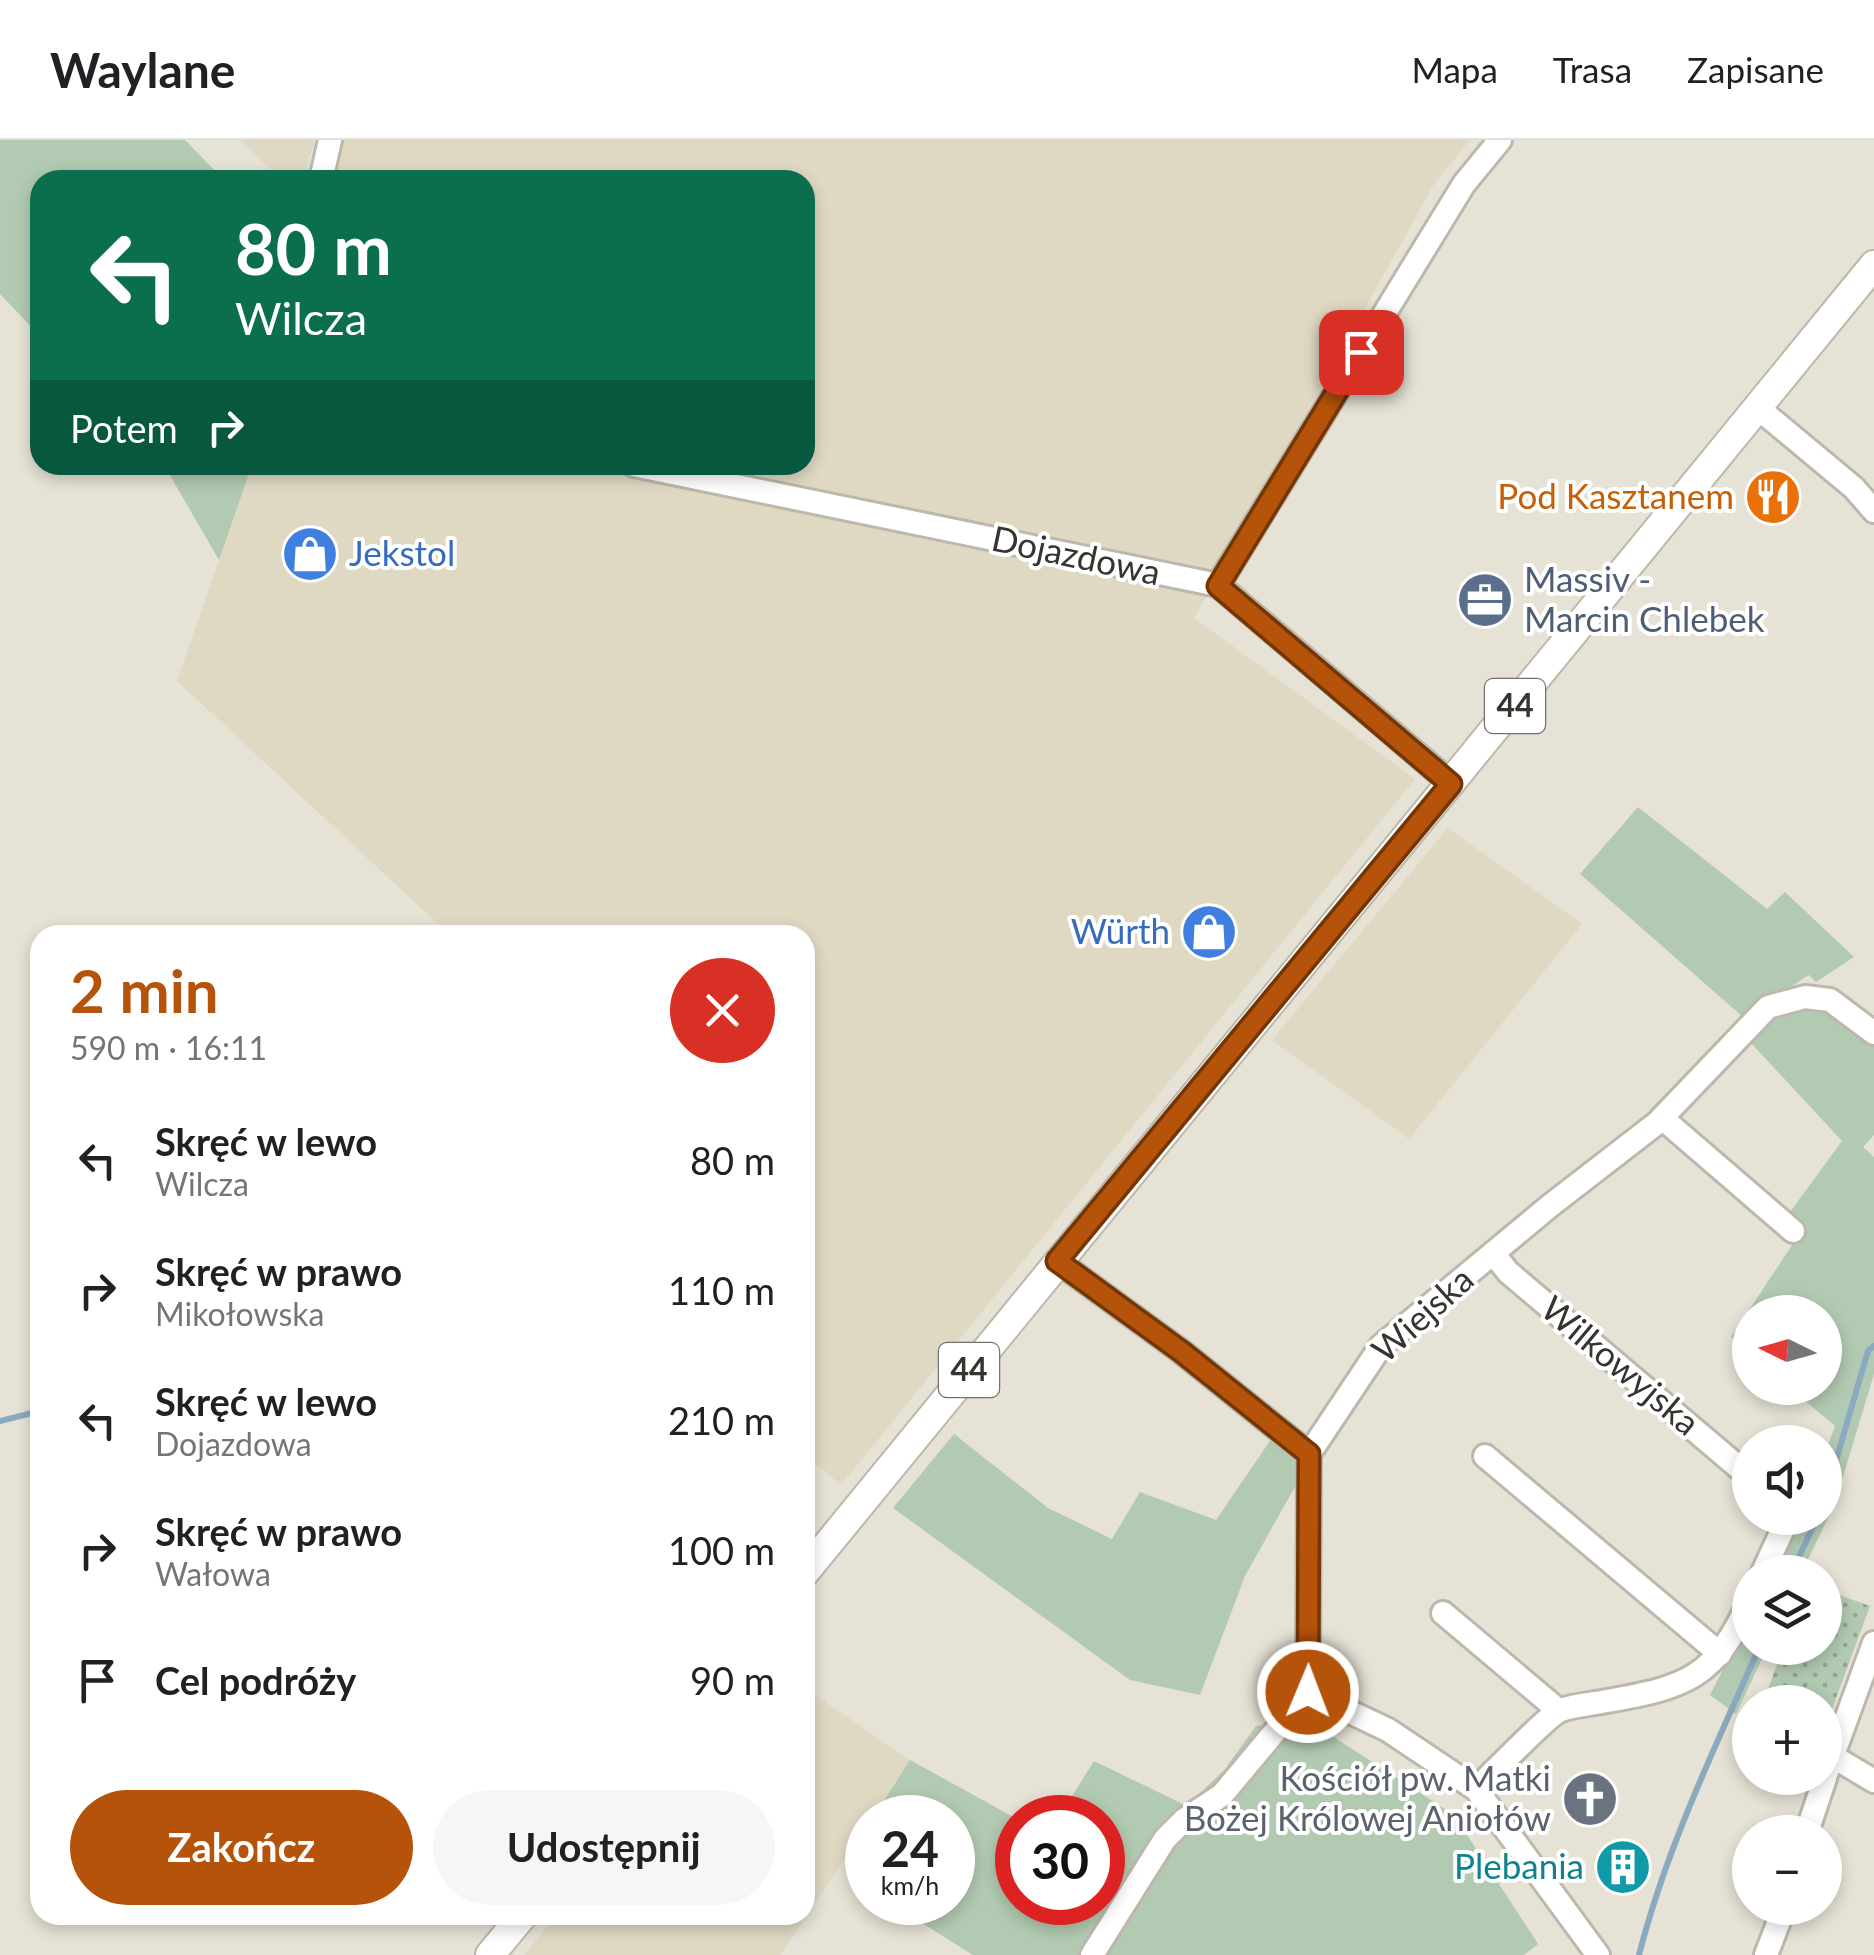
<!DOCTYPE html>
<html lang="pl">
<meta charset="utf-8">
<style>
body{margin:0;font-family:Lato,sans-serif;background:#f6f6f6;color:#202124;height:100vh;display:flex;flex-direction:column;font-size:38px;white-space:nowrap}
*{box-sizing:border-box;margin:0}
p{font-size:32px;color:#757577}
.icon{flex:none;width:55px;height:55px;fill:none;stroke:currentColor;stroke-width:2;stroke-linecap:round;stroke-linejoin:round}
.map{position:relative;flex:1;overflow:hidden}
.drawer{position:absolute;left:30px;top:785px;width:785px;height:1000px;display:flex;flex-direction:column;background:#fff;border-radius:30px;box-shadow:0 5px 15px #0003}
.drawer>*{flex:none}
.hud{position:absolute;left:30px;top:30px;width:785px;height:305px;border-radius:30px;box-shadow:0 5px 15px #0003;background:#0b6e4f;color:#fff;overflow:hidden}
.needle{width:65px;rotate:275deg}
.buttons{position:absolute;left:1732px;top:1155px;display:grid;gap:20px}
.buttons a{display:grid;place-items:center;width:110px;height:110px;border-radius:50%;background:#fff;box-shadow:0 5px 15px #0003;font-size:50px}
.speed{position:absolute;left:845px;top:1655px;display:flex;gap:20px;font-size:50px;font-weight:700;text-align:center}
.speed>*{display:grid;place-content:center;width:130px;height:130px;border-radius:50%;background:#fff;box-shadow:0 5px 15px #0003;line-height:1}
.speed small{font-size:25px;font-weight:400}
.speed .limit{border:15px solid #d22;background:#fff;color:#111}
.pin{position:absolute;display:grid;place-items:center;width:85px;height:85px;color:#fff;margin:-42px;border-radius:20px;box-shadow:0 5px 15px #0006}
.me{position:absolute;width:110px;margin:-55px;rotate:1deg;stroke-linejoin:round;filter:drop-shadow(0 0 8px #0008)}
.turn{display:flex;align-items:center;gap:35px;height:210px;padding:0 40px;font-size:45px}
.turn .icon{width:130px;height:130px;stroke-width:2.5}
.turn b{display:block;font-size:70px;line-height:85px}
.then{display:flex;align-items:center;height:95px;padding:0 40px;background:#0003;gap:20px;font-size:38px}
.round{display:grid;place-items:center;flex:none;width:105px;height:105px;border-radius:52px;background:#f6f6f6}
.head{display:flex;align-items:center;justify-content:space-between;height:170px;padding:0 40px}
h1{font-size:60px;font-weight:700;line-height:75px;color:#b45309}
.button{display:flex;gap:20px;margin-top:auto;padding:20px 40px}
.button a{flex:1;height:115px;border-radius:60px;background:#b45309;color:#fff;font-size:40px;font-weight:700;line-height:115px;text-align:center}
.button a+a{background:#f6f6f6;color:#202124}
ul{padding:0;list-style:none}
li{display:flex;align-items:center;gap:30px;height:130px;padding:0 40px}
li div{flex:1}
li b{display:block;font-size:38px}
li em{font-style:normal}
header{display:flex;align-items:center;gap:60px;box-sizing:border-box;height:140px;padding:0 50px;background:#fff;border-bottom:2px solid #e0e0e0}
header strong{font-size:48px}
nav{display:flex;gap:55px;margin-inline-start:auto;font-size:35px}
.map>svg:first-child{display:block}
.built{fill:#dfd9c4}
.green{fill:#b2cab1}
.park{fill:url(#park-dots)}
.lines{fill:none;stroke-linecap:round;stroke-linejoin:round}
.stream{stroke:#8aaabf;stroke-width:6}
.minor-casing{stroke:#bcb8ab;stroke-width:28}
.major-casing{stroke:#bcb8ab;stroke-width:32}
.minor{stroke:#fff;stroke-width:22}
.major{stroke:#fff;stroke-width:28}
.route-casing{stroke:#753606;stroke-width:25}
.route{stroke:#b45309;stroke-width:18}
.labels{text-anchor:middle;stroke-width:8;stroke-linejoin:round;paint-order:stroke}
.shield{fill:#fff;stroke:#72716d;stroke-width:2.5}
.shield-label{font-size:32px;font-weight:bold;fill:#36342f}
.food-label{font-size:35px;fill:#c56008;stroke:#fff;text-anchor:end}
.shop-label{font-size:35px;fill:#366cbe;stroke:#fff;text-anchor:start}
.street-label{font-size:35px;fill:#36342f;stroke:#fff}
.service-label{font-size:35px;fill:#4e5e75;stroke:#fff;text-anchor:start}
.worship-label{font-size:35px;fill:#5b616d;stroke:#fff;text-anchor:end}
.culture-label{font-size:35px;fill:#0d838f;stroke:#fff;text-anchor:end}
</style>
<header>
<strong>Waylane</strong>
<nav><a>Mapa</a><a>Trasa</a><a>Zapisane</a></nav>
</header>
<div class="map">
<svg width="1874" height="1815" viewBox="0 0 1874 1815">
<defs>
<pattern id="park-dots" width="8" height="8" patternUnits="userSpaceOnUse" patternTransform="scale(2.5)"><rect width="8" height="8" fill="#b2cab1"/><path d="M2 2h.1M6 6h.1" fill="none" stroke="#92a590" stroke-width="1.8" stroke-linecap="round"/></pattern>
</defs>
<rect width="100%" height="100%" fill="#e6e2d5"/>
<g class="built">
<path d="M 241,0 L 315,0 L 304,40 L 281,40 Z"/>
<path d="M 328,0 L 1470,0 L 1434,44 L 1194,478 L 1415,639 L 841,1345 L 805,1315 L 805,795 L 450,795 L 177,541 L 252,325 L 805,325 L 805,40 L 318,40 Z"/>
<path d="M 1448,688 L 1582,784 L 1409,999 L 1272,900 Z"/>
<path d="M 805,1548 L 910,1620 L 873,1677 L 868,1678 L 867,1686 L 780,1815 L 524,1815 L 557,1775 L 805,1775 Z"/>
</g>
<g class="green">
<path d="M 0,0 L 185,0 L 224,40 L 40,40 L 40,196 L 0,154 Z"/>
<path d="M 164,325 L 252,325 L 219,420 Z"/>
<path d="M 1638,667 L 1767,769 L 1785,752 L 1854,817 L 1816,842 L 1809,835 L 1743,877 L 1580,734 Z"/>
<path d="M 1800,866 L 1826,866 L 1874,902 L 1874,995 L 1863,1007 L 1874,1017 L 1874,1234 L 1835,1363 L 1802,1432 L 1772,1432 L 1800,1378 L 1825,1378 L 1825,1313 L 1835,1286 L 1790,1248 L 1825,1248 L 1825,1172 L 1750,1172 L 1750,1213 L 1731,1197 L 1803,1089 L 1787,1076 L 1842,1001 L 1751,903 L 1775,873 Z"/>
<path d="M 954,1294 L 1048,1368 L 1112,1399 L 1140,1352 L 1216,1380 L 1274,1295 L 1296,1320 L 1297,1343 L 1245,1436 L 1200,1555 L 1130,1540 L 893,1368 Z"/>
<path d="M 1750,1476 L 1750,1508 L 1767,1508 L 1736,1574 L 1710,1555 Z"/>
<path d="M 1306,1579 L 1454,1675 L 1538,1804 L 1524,1815 L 973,1815 L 890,1763 L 952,1762 L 952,1678 L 873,1678 L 910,1620 L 1017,1679 L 1018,1762 L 1102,1762 L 1102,1678 L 1059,1677 L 1094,1621 L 1187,1666 L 1225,1629 L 1256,1586 Z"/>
</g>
<path class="park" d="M 1825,1450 L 1870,1466 L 1828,1580 L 1825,1579 L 1825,1562 L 1780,1562 L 1765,1557 L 1783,1508 L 1825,1508 Z"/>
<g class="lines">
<g class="stream">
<path d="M 0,1281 L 40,1271"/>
<path d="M 1825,1358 L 1868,1211 L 1874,1206"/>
<path d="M 1792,1432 L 1817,1378"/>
<path d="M 1639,1815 C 1666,1709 1715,1607 1759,1508"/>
</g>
<g class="minor-casing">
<g id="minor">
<path d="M 321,40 L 330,0"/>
<path d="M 1758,268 L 1854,348 L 1874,371"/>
<path d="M 634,325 L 1218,445 L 1451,643"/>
<path d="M 1218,445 L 1464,44 L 1500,0"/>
<path d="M 1662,978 L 1793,1091"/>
<path d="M 1493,1113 L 1508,1132 L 1750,1337"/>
<path d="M 1057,1121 L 1182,1212 L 1309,1314"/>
<path d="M 1485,1316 L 1720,1514"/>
<path d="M 1763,1432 L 1788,1378"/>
<path d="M 1443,1473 L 1558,1570"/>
<path d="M 1308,1552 L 1388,1590 L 1476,1649 L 1598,1815"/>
<path d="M 1832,1616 L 1874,1641"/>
<path d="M 1825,1637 L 1874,1503"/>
<path d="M 1476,1649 C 1491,1635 1549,1574 1561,1570 C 1575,1565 1593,1564 1607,1561 C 1687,1547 1715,1538 1750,1460"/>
<path d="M 1807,1692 L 1825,1638"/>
<path d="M 1092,1815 L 1165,1699 L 1184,1680 L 1222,1655 L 1308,1552 L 1309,1314 L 1381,1206 L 1551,1065 L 1657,983 L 1768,867 L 1805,857 L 1830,860 L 1874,893"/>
<path d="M 1766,1815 L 1784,1768"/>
</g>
</g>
<g class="major-casing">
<g id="major">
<path d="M 805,1432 L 1874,125"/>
<path d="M 490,1815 L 523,1775"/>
</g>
</g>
<use href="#minor" class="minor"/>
<use href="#major" class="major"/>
</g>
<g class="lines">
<g class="route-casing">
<path id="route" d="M 1308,1552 L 1309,1314 L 1182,1212 L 1057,1121 L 1451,644 L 1218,446 L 1361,212"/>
</g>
<use href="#route" class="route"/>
</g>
<defs>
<g id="restaurant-disc" transform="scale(2.875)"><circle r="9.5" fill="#e8710a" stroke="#fff"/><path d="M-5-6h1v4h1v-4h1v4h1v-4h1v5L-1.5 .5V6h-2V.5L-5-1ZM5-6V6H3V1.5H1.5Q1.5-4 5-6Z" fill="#fff"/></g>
<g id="shop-disc" transform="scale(2.875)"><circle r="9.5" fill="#3f7fe0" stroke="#fff"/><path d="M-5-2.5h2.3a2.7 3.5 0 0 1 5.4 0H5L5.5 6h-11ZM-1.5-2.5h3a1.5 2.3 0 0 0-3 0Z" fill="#fff"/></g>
<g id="office-disc" transform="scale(2.875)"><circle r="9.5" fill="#5c6f8a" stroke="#fff"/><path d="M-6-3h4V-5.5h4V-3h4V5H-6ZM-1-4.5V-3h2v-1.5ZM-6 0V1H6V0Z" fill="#fff"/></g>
<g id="church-disc" transform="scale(2.875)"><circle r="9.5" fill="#6b7280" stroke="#fff"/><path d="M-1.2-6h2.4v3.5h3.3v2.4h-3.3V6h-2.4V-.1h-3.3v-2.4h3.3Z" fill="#fff"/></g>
<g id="building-disc" transform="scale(2.875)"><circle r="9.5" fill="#0f9aa8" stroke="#fff"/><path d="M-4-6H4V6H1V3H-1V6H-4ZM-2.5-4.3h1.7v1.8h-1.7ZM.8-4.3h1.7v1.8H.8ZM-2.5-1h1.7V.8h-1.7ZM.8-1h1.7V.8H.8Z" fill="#fff"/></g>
</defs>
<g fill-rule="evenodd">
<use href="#restaurant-disc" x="1773" y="357"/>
<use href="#shop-disc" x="310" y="414"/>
<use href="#office-disc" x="1485" y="460"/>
<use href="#shop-disc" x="1209" y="792"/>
<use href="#church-disc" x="1590" y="1659"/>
<use href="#building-disc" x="1623" y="1727"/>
</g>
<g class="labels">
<g class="shield">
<rect x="1485" y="539" width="60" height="54" rx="8"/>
<rect x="939" y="1203" width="60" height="54" rx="8"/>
</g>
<g class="shield-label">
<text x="1515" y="577">44</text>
<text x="969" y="1241">44</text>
</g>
<g class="food-label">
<text x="1734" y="369">Pod Kasztanem</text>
</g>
<g class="shop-label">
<text x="349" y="426">Jekstol</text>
<text x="1170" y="804" text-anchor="end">Würth</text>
</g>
<g class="street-label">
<text transform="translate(1076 416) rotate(12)" y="12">Dojazdowa</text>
<text transform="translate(1423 1175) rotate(-42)" y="12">Wiejska</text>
<text transform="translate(1620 1226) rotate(40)" y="12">Wilkowyjska</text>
</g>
<g class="service-label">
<text x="1524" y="452">Massiv -<tspan x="1524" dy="40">Marcin Chlebek</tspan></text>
</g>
<g class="worship-label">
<text x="1551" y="1651">Kościół pw. Matki<tspan x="1551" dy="40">Bożej Królowej Aniołów</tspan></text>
</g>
<g class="culture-label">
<text x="1584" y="1739">Plebania</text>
</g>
</g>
</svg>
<div class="buttons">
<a><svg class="needle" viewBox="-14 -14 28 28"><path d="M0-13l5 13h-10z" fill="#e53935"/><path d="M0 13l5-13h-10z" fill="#757577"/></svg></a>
<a><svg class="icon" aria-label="sound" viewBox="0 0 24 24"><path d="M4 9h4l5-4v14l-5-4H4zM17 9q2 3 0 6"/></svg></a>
<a><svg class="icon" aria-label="layers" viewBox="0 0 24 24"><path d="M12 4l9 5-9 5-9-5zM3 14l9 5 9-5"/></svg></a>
<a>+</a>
<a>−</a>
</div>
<div class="speed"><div>24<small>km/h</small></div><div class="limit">30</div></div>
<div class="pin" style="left:1361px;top:212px;background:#d93025"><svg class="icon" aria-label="arrive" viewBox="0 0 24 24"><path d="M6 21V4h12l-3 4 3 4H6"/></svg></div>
<svg class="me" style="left:1308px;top:1552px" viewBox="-20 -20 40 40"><circle r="17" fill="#b45309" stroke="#fff" stroke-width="3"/><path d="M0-11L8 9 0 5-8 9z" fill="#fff"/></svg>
<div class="hud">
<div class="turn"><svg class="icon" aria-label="left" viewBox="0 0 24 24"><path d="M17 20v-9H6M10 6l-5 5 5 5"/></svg><div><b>80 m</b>Wilcza</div></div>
<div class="then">Potem<svg class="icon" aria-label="right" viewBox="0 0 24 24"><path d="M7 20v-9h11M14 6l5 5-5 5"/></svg></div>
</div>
<section class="drawer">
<div class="head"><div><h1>2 min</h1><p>590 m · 16:11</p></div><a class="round" style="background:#d93025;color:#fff"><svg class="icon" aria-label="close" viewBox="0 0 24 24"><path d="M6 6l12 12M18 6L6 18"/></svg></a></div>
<ul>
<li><svg class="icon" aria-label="left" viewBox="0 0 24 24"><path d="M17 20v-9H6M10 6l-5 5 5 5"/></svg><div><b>Skręć w lewo</b><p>Wilcza</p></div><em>80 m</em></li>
<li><svg class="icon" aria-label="right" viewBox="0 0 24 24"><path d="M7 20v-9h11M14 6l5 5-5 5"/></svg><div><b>Skręć w prawo</b><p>Mikołowska</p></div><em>110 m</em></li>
<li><svg class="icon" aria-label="left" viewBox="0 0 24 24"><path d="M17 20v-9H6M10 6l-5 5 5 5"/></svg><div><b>Skręć w lewo</b><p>Dojazdowa</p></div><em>210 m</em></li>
<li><svg class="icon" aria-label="right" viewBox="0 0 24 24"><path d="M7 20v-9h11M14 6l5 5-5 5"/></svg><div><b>Skręć w prawo</b><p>Wałowa</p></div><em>100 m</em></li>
<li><svg class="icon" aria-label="arrive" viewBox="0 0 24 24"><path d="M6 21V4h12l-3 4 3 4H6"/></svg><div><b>Cel podróży</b></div><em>90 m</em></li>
</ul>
<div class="button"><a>Zakończ</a><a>Udostępnij</a></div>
</section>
</div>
